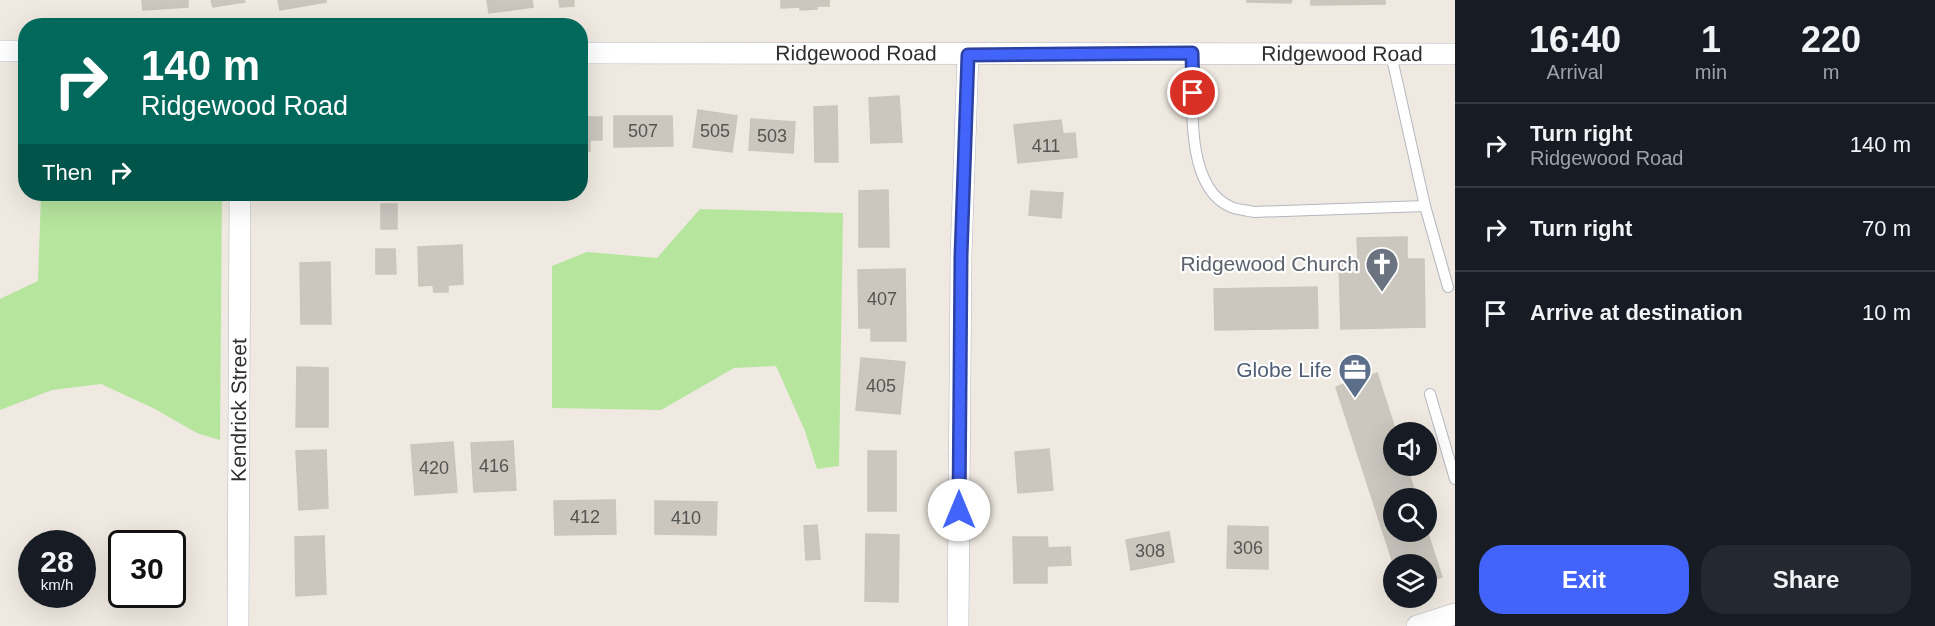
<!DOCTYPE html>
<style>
body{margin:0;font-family:Helvetica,sans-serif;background:#242831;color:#f1f3f6;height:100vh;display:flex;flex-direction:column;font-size:22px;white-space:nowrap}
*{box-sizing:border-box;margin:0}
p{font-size:20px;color:#9ea1a6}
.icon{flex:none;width:33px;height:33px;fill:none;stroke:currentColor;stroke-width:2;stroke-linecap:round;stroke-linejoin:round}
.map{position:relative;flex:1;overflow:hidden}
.sheet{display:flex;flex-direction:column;background:#171b24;width:480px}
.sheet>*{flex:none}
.guide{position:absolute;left:18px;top:18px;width:570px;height:183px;border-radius:24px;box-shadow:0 6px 24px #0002;background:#00695c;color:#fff;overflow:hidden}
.buttons{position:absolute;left:1383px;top:422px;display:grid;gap:12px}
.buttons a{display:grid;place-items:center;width:54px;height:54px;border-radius:50%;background:#171b24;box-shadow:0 6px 24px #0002;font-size:30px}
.speed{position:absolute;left:18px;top:530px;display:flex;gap:12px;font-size:30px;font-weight:700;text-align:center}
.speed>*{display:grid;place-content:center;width:78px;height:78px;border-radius:50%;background:#171b24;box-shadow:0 6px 24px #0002;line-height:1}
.speed small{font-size:15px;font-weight:400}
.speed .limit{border:3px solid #111;border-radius:9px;background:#fff;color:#111}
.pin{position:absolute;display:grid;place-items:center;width:51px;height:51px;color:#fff;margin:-26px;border:3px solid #fff;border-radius:50%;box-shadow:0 2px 6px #0007}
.me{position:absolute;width:66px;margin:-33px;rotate:0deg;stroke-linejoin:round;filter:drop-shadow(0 0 4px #0008)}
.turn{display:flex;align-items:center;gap:21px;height:126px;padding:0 24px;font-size:27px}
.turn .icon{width:78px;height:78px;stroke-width:2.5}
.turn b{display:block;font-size:42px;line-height:51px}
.then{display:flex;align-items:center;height:57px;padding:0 24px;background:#0003;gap:12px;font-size:22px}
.eta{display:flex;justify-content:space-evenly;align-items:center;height:102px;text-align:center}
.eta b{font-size:36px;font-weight:800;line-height:42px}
.button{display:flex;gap:12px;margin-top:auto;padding:12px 24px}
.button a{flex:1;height:69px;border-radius:24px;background:#4264fb;color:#fff;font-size:24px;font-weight:800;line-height:69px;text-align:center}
.button a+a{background:#242831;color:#f1f3f6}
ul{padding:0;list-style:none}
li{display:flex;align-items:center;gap:18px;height:84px;padding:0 24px;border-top:2px solid #363941}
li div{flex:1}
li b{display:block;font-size:22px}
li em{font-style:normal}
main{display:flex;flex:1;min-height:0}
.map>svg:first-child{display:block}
.green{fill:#b6e59e}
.building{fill:#cbc7bf;stroke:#cbc5ba;stroke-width:1.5}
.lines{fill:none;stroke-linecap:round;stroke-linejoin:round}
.service-casing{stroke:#b4b7c1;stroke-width:12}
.minor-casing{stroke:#b4b7c1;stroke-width:22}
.service{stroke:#fff;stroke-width:10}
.minor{stroke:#fff;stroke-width:21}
.route-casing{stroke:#2b41a3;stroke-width:15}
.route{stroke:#4264fb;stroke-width:10}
.labels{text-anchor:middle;stroke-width:4.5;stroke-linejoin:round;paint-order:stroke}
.number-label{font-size:18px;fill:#555452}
.street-label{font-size:21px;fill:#2e2e2e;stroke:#fff}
.worship-label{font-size:21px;fill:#5b616d;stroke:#fff;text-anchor:end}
.service-label{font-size:21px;fill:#4e5e75;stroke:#fff;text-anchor:end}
</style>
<main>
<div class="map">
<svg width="1455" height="626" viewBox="0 0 1455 626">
<rect width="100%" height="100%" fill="#efe9e1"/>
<g class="green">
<path d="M 41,194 L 222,194 L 220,440 L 197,433 L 155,409 L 101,384 L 52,390 L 0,410 L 0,299 L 38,281 Z"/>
<path d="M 700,209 L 843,213 L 839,466 L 817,469 L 805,431 L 776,366 L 734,368 L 661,410 L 552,408 L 552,266 L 587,252 L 657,258 Z"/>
</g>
<g class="building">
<path d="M 142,0 L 188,0 L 188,7 L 143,10 Z"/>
<path d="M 211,0 L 244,0 L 245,2 L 213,7 Z"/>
<path d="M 278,0 L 326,0 L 326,2 L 280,10 Z"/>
<path d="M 487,0 L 532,0 L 533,7 L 489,13 Z"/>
<path d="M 559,0 L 574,0 L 574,6 L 560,7 Z"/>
<path d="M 781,0 L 829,0 L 829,6 L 817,6 L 817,9 L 800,10 L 800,7 L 781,8 Z"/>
<path d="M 1247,0 L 1292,0 L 1291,3 L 1247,2 Z"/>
<path d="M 1311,0 L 1385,0 L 1385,4 L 1311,5 Z"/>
<path d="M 899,96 L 902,142 L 871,143 L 869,98 Z"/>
<path d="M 837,106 L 838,162 L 815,162 L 814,107 Z"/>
<path d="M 698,110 L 737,116 L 732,152 L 693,147 Z"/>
<path d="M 614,116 L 672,116 L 673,146 L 614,147 Z"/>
<path d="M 580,117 L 602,117 L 602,140 L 590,140 L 590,151 L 580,151 Z"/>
<path d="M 751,119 L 795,122 L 793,153 L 749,150 Z"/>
<path d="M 1061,120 L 1063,134 L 1075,133 L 1077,157 L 1018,163 L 1014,125 Z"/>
<path d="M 888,190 L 889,247 L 859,247 L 859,191 Z"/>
<path d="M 1031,191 L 1063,193 L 1061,218 L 1029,215 Z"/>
<rect x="381" y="204" width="16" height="25"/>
<path d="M 1407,237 L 1407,259 L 1424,259 L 1425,327 L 1341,329 L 1339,259 L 1358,259 L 1357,238 Z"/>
<path d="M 462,245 L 463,284 L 448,285 L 448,292 L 434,292 L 433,285 L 419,286 L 418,247 Z"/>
<path d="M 376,249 L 395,249 L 396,274 L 376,274 Z"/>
<path d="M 330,262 L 331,324 L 301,324 L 300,263 Z"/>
<path d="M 905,269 L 906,341 L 871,341 L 871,328 L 859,328 L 858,270 Z"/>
<path d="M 1317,287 L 1318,328 L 1215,330 L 1214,289 Z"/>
<path d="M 861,358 L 905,362 L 900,414 L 856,410 Z"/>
<path d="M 297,367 L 328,368 L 328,427 L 296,427 Z"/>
<path d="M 1377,373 L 1396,432 L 1394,432 L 1394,465 L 1406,465 L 1417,498 L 1394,498 L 1394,531 L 1426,531 L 1426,528 L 1442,577 L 1426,582 L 1426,564 L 1394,564 L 1394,566 L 1336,387 Z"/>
<path d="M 513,441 L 516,490 L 474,492 L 471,443 Z"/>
<path d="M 453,442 L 457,492 L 415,495 L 411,445 Z"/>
<path d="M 1049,449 L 1053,490 L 1018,493 L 1015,452 Z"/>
<path d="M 326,450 L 328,508 L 299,510 L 296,451 Z"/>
<rect x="868" y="451" width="28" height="60"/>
<path d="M 615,500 L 616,534 L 555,535 L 554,501 Z"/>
<path d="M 655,501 L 717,502 L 716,535 L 655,534 Z"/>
<path d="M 817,525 L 820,559 L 806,560 L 804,526 Z"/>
<path d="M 1228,526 L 1268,527 L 1268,569 L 1227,568 Z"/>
<path d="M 1169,532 L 1174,562 L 1131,570 L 1126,540 Z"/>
<path d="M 866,534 L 899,535 L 898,602 L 865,601 Z"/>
<path d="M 324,536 L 326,594 L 296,596 L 295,537 Z"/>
<path d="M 1013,537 L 1047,537 L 1048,548 L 1070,547 L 1071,565 L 1047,566 L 1047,583 L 1014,583 Z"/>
</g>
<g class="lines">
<g class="service-casing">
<g id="service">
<path d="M 1193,53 C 1193,95 1183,187 1231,207 C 1238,210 1247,210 1254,212 L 1425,206"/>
<path d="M 1391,54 L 1425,206 L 1448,287"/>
<path d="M 1430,394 L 1455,479"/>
</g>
</g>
<g class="minor-casing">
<g id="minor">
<path d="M 0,51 L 26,51"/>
<path id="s1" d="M 580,53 L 1455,54"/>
<path id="s2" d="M 238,626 L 240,194"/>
<path d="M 958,626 L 961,256 L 968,55"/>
<path d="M 1417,626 L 1455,614"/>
</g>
</g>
<use href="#service" class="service"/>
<use href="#minor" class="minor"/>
</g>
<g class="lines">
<g class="route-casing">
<path id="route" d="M 959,510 L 961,256 L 968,55 L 1192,53 L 1193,93"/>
</g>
<use href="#route" class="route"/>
</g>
<defs>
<g id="church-pin" transform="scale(1.725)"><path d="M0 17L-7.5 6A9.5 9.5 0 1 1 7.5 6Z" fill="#6b7280" stroke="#fff"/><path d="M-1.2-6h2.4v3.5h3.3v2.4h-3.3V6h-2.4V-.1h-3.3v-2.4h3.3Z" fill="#fff"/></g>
<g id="office-pin" transform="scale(1.725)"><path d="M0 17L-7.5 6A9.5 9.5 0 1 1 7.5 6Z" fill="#5c6f8a" stroke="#fff"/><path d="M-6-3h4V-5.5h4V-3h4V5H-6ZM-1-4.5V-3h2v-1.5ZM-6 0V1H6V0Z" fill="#fff"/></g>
</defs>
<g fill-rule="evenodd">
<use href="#church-pin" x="1382" y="264"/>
<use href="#office-pin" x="1355" y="370"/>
</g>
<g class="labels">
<g class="number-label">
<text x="643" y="137">507</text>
<text x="715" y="137">505</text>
<text x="772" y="142">503</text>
<text x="1046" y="152">411</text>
<text x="882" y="305">407</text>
<text x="881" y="392">405</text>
<text x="494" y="472">416</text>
<text x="434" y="474">420</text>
<text x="585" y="523">412</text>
<text x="686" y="524">410</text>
<text x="1248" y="554">306</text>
<text x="1150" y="557">308</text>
</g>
<g class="street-label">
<text dy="7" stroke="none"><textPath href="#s1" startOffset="762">Ridgewood Road</textPath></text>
<text dy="7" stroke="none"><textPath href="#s1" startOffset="276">Ridgewood Road</textPath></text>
<text dy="7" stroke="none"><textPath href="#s2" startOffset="216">Kendrick Street</textPath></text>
</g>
<g class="worship-label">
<text x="1359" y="271">Ridgewood Church</text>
</g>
<g class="service-label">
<text x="1332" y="377">Globe Life</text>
</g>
</g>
</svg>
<div class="buttons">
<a><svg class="icon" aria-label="sound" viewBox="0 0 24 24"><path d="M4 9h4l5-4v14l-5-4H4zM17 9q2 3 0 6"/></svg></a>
<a><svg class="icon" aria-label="search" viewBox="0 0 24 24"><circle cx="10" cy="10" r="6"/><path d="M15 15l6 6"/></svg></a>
<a><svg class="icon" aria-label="layers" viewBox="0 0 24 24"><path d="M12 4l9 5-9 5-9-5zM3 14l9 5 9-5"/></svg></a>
</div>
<div class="speed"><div>28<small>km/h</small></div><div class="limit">30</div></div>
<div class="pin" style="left:1193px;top:93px;background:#d93025"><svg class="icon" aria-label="arrive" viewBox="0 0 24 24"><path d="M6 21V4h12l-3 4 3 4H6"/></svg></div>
<svg class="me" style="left:959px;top:510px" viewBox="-20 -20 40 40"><circle r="19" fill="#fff"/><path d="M0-13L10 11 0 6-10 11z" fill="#4264fb"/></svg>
<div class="guide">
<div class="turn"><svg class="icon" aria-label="right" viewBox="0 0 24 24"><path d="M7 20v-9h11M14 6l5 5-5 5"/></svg><div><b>140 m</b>Ridgewood Road</div></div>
<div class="then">Then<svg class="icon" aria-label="right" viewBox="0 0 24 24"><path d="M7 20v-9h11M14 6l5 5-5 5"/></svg></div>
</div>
</div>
<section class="sheet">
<div class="eta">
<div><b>16:40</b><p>Arrival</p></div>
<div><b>1</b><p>min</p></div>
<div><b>220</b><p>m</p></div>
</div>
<ul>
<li><svg class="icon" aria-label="right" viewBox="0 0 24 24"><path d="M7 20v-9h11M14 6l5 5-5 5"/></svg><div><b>Turn right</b><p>Ridgewood Road</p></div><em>140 m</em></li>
<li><svg class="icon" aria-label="right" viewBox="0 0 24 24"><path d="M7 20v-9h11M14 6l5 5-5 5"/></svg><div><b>Turn right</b></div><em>70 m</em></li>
<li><svg class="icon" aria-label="arrive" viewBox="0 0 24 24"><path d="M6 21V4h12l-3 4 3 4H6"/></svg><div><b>Arrive at destination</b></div><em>10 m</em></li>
</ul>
<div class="button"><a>Exit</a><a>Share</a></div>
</section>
</main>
